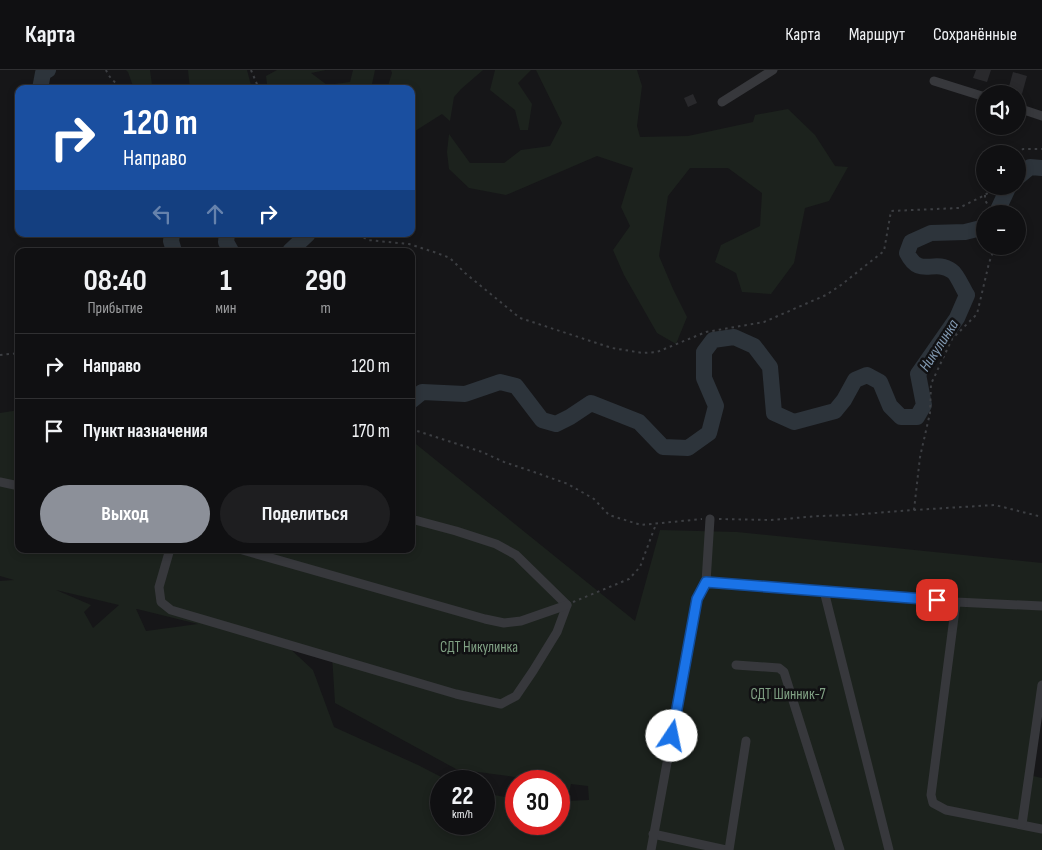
<!DOCTYPE html>
<html lang="ru">
<meta charset="utf-8">
<style>
body{margin:0;font-family:"Sofia Sans Condensed",sans-serif;background:#1e1e20;color:#f1f3f6;height:100vh;display:flex;flex-direction:column;font-size:19px;white-space:nowrap}
*{box-sizing:border-box;margin:0}
p{font-size:16px;color:#9c9d9f}
.icon{flex:none;width:28px;height:28px;fill:none;stroke:currentColor;stroke-width:2;stroke-linecap:round;stroke-linejoin:round}
.map{position:relative;flex:1;overflow:hidden}
.details{position:absolute;left:15px;top:178px;width:400px;height:305px;display:flex;flex-direction:column;background:#101012;border-radius:10px;box-shadow:0 2px 8px #0003,0 0 0 1px #303032}
.details>*{flex:none}
.top-card{position:absolute;left:15px;top:15px;width:400px;height:152px;border-radius:10px;box-shadow:0 2px 8px #0003,0 0 0 1px #303032;background:#1a4fa0;color:#fff;overflow:hidden}
.controls{position:absolute;left:976px;top:15px;display:grid;gap:10px}
.controls a{display:grid;place-items:center;width:50px;height:50px;border-radius:50%;background:#101012;box-shadow:0 2px 8px #0003,0 0 0 1px #303032;font-size:25px}
.speed{position:absolute;left:430px;top:700px;display:flex;gap:10px;font-size:25px;font-weight:700;text-align:center}
.speed>*{display:grid;place-content:center;width:65px;height:65px;border-radius:50%;background:#101012;box-shadow:0 2px 8px #0003,0 0 0 1px #303032;line-height:1}
.speed small{font-size:12px;font-weight:400}
.speed .limit{border:8px solid #d22;background:#fff;color:#111}
.pin{position:absolute;display:grid;place-items:center;width:42px;height:42px;color:#fff;margin:-21px;border-radius:10px;box-shadow:0 2px 8px #0006}
.me{position:absolute;width:55px;margin:-28px;rotate:11deg;stroke-linejoin:round;filter:drop-shadow(0 0 4px #0008)}
.turn{display:flex;align-items:center;gap:18px;height:105px;padding:0 25px;font-size:22px}
.turn .icon{width:65px;height:65px;stroke-width:2.5}
.turn b{display:block;font-size:35px;line-height:42px}
.lanes{display:flex;align-items:center;height:48px;padding:0 25px;background:#0003;justify-content:center;gap:25px;direction:ltr}
.lanes .off{opacity:.35}
.eta{display:flex;justify-content:space-evenly;align-items:center;height:85px;text-align:center}
.eta b{font-size:30px;font-weight:700;line-height:35px}
.cta{display:flex;gap:10px;margin-top:auto;padding:10px 25px}
.cta a{flex:1;height:58px;border-radius:30px;background:#8c9099;color:#fff;font-size:20px;font-weight:700;line-height:58px;text-align:center}
.cta a+a{background:#1e1e20;color:#f1f3f6}
ul{padding:0;list-style:none}
li{display:flex;align-items:center;gap:15px;height:65px;padding:0 25px;border-top:1px solid #303032}
li div{flex:1}
li b{display:block;font-size:19px}
li em{font-style:normal}
header{display:flex;align-items:center;gap:30px;box-sizing:border-box;height:70px;padding:0 25px;background:#101012;border-bottom:1px solid #303032}
header strong{font-size:24px}
nav{display:flex;gap:28px;margin-inline-start:auto;font-size:18px}
.map>svg:first-child{display:block}
.green{fill:#1c221d;fill-rule:evenodd}
.lines{fill:none;stroke-linecap:round;stroke-linejoin:round}
.river{stroke:#2d343b;stroke-width:16}
.building{fill:#29292c}
.path{stroke:#3d3f43;stroke-width:2;stroke-dasharray:2.5 4;stroke-linecap:butt}
.minor{stroke:#37383c;stroke-width:9}
.route-casing{stroke:#114b97;stroke-width:12}
.route{stroke:#1a73e8;stroke-width:9}
.labels{text-anchor:middle;stroke-width:5;stroke-linejoin:round;paint-order:stroke}
.park-label{font-size:15px;fill:#80a184;stroke:#111113}
.water-label{font-size:16px;font-style:italic;fill:#8198b0;stroke:#111113}
</style>
<header>
<strong>Карта</strong>
<nav><a>Карта</a><a>Маршрут</a><a>Сохранённые</a></nav>
</header>
<div class="map">
<svg width="1042" height="780" viewBox="0 0 1042 780">
<rect width="100%" height="100%" fill="#161618"/>
<g class="green">
<path d="M 126,0 L 150,0 L 152,15 L 147,19 L 134,19 L 128,2 Z"/>
<path d="M 188,0 L 247,0 L 252,19 L 190,19 Z"/>
<path d="M 277,0 L 326,0 L 311,3 L 327,15 L 350,12 L 353,0 L 375,0 L 371,19 L 280,19 L 277,16 L 267,14 L 266,6 Z"/>
<path d="M 391,0 L 483,0 L 461,19 L 454,27 L 450,51 L 442,44 L 415,61 L 411,72 L 411,19 L 387,19 L 392,3 Z"/>
<path d="M 495,0 L 531,0 L 518,13 L 532,34 L 528,60 L 520,60 L 515,40 L 490,20 Z"/>
<path d="M 536,0 L 637,0 L 642,16 L 637,56 L 640,67 L 688,66 L 753,52 L 755,45 L 788,39 L 815,65 L 835,96 L 848,97 L 829,131 L 805,138 L 794,193 L 771,224 L 742,222 L 736,203 L 715,192 L 721,175 L 760,156 L 762,123 L 728,98 L 690,98 L 668,126 L 659,186 L 673,219 L 687,247 L 676,274 L 657,263 L 624,205 L 613,180 L 630,156 L 621,137 L 633,98 L 597,86 L 506,125 L 469,118 L 449,99 L 447,82 L 449,64 L 470,93 L 504,93 L 521,80 L 550,76 L 562,53 Z"/>
<path d="M 19,340 L 19,479 L 411,479 L 411,370 L 635,551 L 660,460 L 737,462 L 1042,493 L 1042,643 L 1033,706 L 1042,708 L 1042,780 L 0,780 L 0,511 L 14,510 L 0,506 L 0,343 ZM 56,520 L 119,535 L 93,558 L 84,542 L 91,535 ZM 136,539 L 137,539 L 198,554 L 146,561 ZM 286,575 L 332,585 L 335,633 L 456,699 L 544,711 L 559,711 L 559,754 L 516,754 L 516,729 L 484,723 L 484,754 L 441,754 L 441,711 L 449,711 L 418,695 L 334,657 L 313,600 ZM 571,714 L 588,716 L 589,730 L 567,731 Z"/>
</g>
<g class="lines">
<g class="river">
<path d="M 40,19 L 43,3 L 48,0"/>
<path d="M 1018,107 L 1030,97 L 1042,98"/>
<path d="M 996,144 L 1009,116"/>
<path d="M 172,164 L 171,171 L 174,181"/>
<path d="M 227,164 L 226,172 L 231,181"/>
<path d="M 290,181 L 308,164"/>
<path d="M 411,331 L 422,322 L 465,324 L 500,312 L 516,316 L 542,350 L 556,354 L 570,347 L 591,333 L 639,352 L 663,377 L 688,378 L 709,363 L 716,336 L 704,308 L 704,282 L 713,270 L 734,267 L 754,276 L 770,297 L 774,343 L 794,352 L 835,341 L 844,330 L 855,310 L 867,305 L 880,312 L 890,336 L 901,347 L 917,347 L 924,335 L 918,304 L 957,248 L 967,225 C 963,219 957,204 952,201 C 933,188 920,209 907,183 L 911,172 L 931,163 L 965,162 L 985,157"/>
</g>
</g>
<g class="building">
<path d="M 976,0 L 991,0 L 987,12 L 973,8 Z"/>
<path d="M 1013,2 L 1027,6 L 1022,24 L 1008,20 Z"/>
<path d="M 693,24 L 697,33 L 688,37 L 684,28 Z"/>
</g>
<g class="lines">
<g class="path">
<path d="M 106,0 C 109,8 116,13 122,19"/>
<path d="M 251,0 L 259,19"/>
<path d="M 1017,84 L 1023,79 L 1042,79"/>
<path d="M 985,125 L 985,130 L 993,144"/>
<path d="M 358,164 L 368,170 L 409,174 L 434,182 L 450,188 L 465,203 L 520,248 L 612,278 L 643,283 L 657,282 L 706,262 L 764,252 L 826,225 L 841,215 L 884,181 L 891,141 L 959,138 L 985,125 L 992,120 L 995,116"/>
<path d="M 0,285 L 19,283"/>
<path d="M 411,359 L 482,382 L 504,392 L 534,402 L 568,414 L 594,429 L 609,445 L 641,455 L 702,449"/>
<path d="M 914,440 L 920,387 L 930,343 L 931,314 L 952,269 L 977,244 L 989,193 L 995,176"/>
<path d="M 719,449 L 771,450 L 819,446 L 850,445 L 914,440 L 995,435 L 1042,447"/>
<path d="M 573,532 L 629,509 L 640,497 L 656,454"/>
</g>
<g class="minor">
<path d="M 934,11 L 985,27"/>
<path d="M 722,32 L 773,0"/>
<path d="M 1018,38 L 1042,46"/>
<path d="M 0,412 L 19,416"/>
<path d="M 170,479 L 159,517 L 161,532 L 171,540 L 456,624 L 501,634 L 516,626 L 533,601 L 557,562 L 567,535 L 516,485 L 496,474 L 456,461 L 411,449"/>
<path d="M 239,479 L 485,549 L 504,553 L 521,551 L 567,535"/>
<path d="M 706,512 L 956,532 L 1042,536"/>
<path d="M 824,521 L 889,780"/>
<path d="M 956,532 L 931,725 L 933,733 L 946,740 L 1042,759"/>
<path d="M 736,595 L 779,598 L 784,602 L 840,780"/>
<path d="M 1022,754 L 1042,615"/>
<path d="M 653,764 L 726,780"/>
<path d="M 651,780 L 697,529 L 706,512 L 710,449"/>
<path d="M 729,780 L 746,671"/>
</g>
</g>
<g class="lines">
<g class="route-casing">
<path id="route" d="M 672,666 L 697,529 L 706,512 L 937,530"/>
</g>
<use href="#route" class="route"/>
</g>
<g class="labels">
<g class="park-label">
<text x="479" y="582">СДТ Никулинка</text>
<text x="788" y="629">СДТ Шинник-7</text>
</g>
<g class="water-label">
<text transform="translate(938 275) rotate(-57)" y="6">Никулинка</text>
</g>
</g>
</svg>
<div class="controls">
<a><svg class="icon" aria-label="sound" viewBox="0 0 24 24"><path d="M4 9h4l5-4v14l-5-4H4zM17 9q2 3 0 6"/></svg></a>
<a>+</a>
<a>−</a>
</div>
<div class="speed"><div>22<small>km/h</small></div><div class="limit">30</div></div>
<div class="pin" style="left:937px;top:530px;background:#d93025"><svg class="icon" aria-label="arrive" viewBox="0 0 24 24"><path d="M6 21V4h12l-3 4 3 4H6"/></svg></div>
<svg class="me" style="left:672px;top:666px" viewBox="-20 -20 40 40"><circle r="19" fill="#fff"/><path d="M0-13L10 11 0 6-10 11z" fill="#1a73e8"/></svg>
<div class="top-card">
<div class="turn"><svg class="icon" aria-label="right" viewBox="0 0 24 24"><path d="M7 20v-9h11M14 6l5 5-5 5"/></svg><div><b>120 m</b>Направо</div></div>
<div class="lanes"><svg class="icon off" aria-label="left" viewBox="0 0 24 24"><path d="M17 20v-9H6M10 6l-5 5 5 5"/></svg><svg class="icon off" aria-label="ahead" viewBox="0 0 24 24"><path d="M12 20V5M6 11l6-6 6 6"/></svg><svg class="icon" aria-label="right" viewBox="0 0 24 24"><path d="M7 20v-9h11M14 6l5 5-5 5"/></svg></div>
</div>
<section class="details">
<div class="eta">
<div><b>08:40</b><p>Прибытие</p></div>
<div><b>1</b><p>мин</p></div>
<div><b>290</b><p>m</p></div>
</div>
<ul>
<li><svg class="icon" aria-label="right" viewBox="0 0 24 24"><path d="M7 20v-9h11M14 6l5 5-5 5"/></svg><div><b>Направо</b></div><em>120 m</em></li>
<li><svg class="icon" aria-label="arrive" viewBox="0 0 24 24"><path d="M6 21V4h12l-3 4 3 4H6"/></svg><div><b>Пункт назначения</b></div><em>170 m</em></li>
</ul>
<div class="cta"><a>Выход</a><a>Поделиться</a></div>
</section>
</div>
